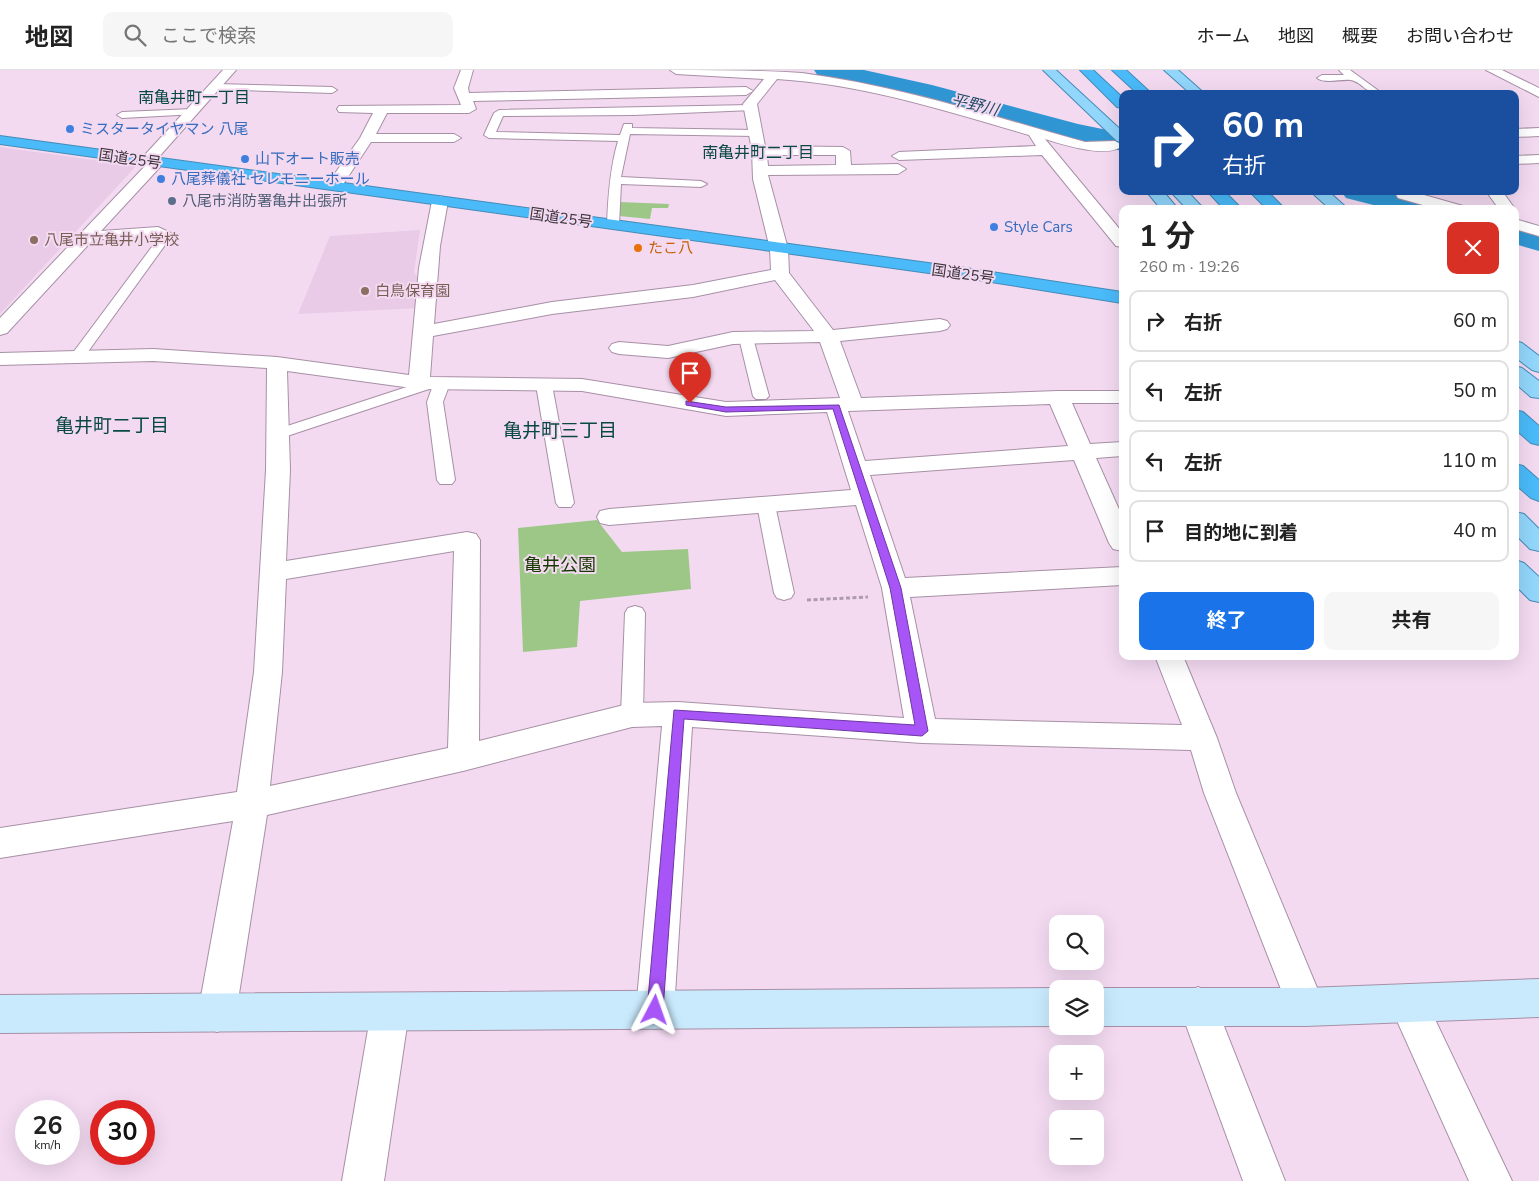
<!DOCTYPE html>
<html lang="ja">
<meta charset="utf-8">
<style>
body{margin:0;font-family:"Nunito Sans","Noto Sans JP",sans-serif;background:#f6f6f6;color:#222;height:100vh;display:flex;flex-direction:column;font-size:19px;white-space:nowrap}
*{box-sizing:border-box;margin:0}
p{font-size:16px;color:#767676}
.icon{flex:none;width:28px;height:28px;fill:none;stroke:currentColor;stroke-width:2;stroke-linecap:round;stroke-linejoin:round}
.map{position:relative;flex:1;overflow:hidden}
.drawer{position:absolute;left:1119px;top:135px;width:400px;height:455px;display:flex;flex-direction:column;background:#fff;border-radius:10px;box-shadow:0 5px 20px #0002}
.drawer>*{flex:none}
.banner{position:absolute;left:1119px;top:20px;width:400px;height:105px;border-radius:10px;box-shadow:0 5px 20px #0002;background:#1a4fa0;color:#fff;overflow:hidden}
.buttons{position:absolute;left:1049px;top:845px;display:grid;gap:10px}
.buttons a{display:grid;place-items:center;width:55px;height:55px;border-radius:10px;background:#fff;box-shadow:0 5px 20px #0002;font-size:25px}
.speed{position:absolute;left:15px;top:1030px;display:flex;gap:10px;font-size:25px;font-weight:700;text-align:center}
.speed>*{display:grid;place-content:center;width:65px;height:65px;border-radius:50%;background:#fff;box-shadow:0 5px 20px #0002;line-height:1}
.speed small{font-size:12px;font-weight:400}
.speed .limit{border:8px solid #d22;background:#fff;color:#111}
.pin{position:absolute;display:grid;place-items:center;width:42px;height:42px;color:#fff;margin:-51px -21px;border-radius:50% 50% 50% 0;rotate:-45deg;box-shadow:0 0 5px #0007}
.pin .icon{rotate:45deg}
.me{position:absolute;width:55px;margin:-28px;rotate:4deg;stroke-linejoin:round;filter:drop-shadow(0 0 4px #0008)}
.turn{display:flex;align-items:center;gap:18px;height:105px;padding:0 20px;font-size:22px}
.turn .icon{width:65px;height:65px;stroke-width:2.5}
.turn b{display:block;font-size:35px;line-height:42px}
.round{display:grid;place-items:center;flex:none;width:52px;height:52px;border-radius:10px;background:#f6f6f6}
.headline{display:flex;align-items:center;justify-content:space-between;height:85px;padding:0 20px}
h1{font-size:30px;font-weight:700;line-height:38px}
.button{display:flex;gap:10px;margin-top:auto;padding:10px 20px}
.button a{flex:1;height:58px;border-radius:10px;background:#1a73e8;color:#fff;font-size:20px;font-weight:700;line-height:58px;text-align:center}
.button a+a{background:#f6f6f6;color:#222}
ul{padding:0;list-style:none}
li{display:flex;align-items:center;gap:15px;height:62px;margin:0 10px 8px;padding:0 10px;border:2px solid #e0e0e0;border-radius:10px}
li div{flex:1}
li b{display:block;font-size:19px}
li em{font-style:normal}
header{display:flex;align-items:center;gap:30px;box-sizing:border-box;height:70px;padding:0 25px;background:#fff;border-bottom:1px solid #e0e0e0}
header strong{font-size:24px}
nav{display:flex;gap:28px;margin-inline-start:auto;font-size:18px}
.search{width:350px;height:45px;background:#f6f6f6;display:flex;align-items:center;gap:12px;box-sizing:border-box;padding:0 18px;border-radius:10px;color:#767676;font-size:19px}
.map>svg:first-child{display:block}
.built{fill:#e9cae7}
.green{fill:#9cc787}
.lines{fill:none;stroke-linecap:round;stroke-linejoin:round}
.river{fill:#2f96d3;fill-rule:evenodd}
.lane-casing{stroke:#a790a6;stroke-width:2}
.street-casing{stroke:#a790a6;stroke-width:2}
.secondary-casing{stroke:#a790a6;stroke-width:2}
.primary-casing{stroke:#468bb7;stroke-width:2}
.highway-casing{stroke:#468bb7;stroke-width:2}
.path{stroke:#ae9bad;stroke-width:3;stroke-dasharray:4 2.5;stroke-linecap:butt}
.lane{fill:#fff;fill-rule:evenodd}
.street{fill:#fff;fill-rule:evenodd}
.secondary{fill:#c9eafd;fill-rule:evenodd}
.primary{fill:#92d6fb;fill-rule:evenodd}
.highway{fill:#4abaf9;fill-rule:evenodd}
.route{fill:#a855f7;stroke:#6d37a1}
.shop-dot{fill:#3f7fe0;stroke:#f3daf1;stroke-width:2}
.service-dot{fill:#5c6f8a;stroke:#f3daf1;stroke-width:2}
.education-dot{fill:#8d6e63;stroke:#f3daf1;stroke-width:2}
.food-dot{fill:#e8710a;stroke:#f3daf1;stroke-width:2}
.labels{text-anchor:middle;stroke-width:4;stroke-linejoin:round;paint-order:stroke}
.far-shop-label{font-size:15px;fill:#366cbe;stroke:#f3daf1;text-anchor:start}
.far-street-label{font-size:15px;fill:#3e343d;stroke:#f3daf1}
.far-service-label{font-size:15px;fill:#4e5e75;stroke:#f3daf1;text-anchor:start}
.far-education-label{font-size:15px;fill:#785e54;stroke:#f3daf1;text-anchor:start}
.far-food-label{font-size:15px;fill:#c56008;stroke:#f3daf1;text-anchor:start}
.far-neighbourhood-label{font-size:16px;fill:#094843;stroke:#f3daf1}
.far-water-label{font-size:16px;font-style:italic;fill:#224a65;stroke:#f3daf1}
.park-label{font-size:18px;fill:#173a00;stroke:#f3daf1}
.neighbourhood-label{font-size:19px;fill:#094843;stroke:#f3daf1}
</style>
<header>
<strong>地図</strong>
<div class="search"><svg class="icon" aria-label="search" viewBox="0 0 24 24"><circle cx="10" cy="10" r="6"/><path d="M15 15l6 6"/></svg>ここで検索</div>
<nav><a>ホーム</a><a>地図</a><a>概要</a><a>お問い合わせ</a></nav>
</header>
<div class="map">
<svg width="1539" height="1111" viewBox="0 0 1539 1111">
<rect width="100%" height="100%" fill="#f3daf1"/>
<g class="built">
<path d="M 0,77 L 136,96 L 0,244 Z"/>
<path d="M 420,160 L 414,202 L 421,213 L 420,238 L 298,244 L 330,166 Z"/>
</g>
<g class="green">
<path d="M 619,132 L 669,134 L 668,138 L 652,138 L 650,149 L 619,146 Z"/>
<path d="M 597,450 L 622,482 L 688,479 L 691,519 L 580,531 L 577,577 L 523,582 L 518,458 Z"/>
</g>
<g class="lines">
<g class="river">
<path d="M 814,0 L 864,0 L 932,15 L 1078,54 L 1122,63 L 1122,81 L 1063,68 L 927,30 L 818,6 Z"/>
<path d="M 1341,121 L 1402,121 L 1445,132 L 1450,139 L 1389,139 L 1346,128 Z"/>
<path d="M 1515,150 L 1539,157 L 1539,181 L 1515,174 Z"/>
</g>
<g class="lane-casing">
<g id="lane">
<path d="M 1339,0 L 1350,0 L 1383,24 C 1364,24 1362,11 1350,10 C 1340,9 1325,14 1317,8 L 1322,5 L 1344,5 Z"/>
<path d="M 215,14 L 332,17 L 337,20 L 332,23 L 212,19 L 210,17 Z"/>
<path d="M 750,35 L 755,38 L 753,40 L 634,45 L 503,46 L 496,62 L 620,65 L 624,54 L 632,54 L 632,58 L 755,60 L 760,63 L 755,66 L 630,64 L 621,107 L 701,111 L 707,114 L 701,117 L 621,114 L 619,155 L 613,159 L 607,155 C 608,127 610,98 618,71 L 489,68 L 484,65 L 494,43 L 499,40 Z"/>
<path d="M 193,39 L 197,40 L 197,44 L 122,48 L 117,45 L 122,42 Z"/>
<path d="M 158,157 L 173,164 L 82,290 L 72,290 L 70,287 L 72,284 L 160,166 L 87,170 L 81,166 L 87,162 Z"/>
<path d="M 746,264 L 753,268 L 769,326 L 766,329 L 756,329 L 753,326 L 739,268 Z"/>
<path d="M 442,308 L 450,313 L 443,332 L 455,410 L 452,414 L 440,414 L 437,410 L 427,332 L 432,318 L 284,367 L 272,367 L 270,364 L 272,361 L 428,310 Z"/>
<path d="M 544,310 L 552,315 L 574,433 L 571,437 L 559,437 L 556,433 L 536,315 Z"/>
<path d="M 766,429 L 772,431 L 775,435 L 794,523 L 791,528 L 784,530 L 777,528 L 774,523 L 757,435 L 760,431 Z"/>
<path d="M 635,536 L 642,538 L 645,543 L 643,645 L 640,651 L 632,654 L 624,651 L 621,645 L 625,543 L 628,538 Z"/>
</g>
</g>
<g class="street-casing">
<g id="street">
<path d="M 223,0 L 236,0 L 157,89 L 164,93 L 161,96 L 7,263 L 0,265 L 0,248 L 146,95 L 139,91 L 142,88 Z"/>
<path d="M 461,0 L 473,0 L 468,18 L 469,23 L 746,17 L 753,21 L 746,25 L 473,31 L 476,39 L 469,43 L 387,43 L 376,64 L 454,64 L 461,68 L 454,72 L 371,72 L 340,119 L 328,119 L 326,116 L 360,68 L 373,43 L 339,42 L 337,39 L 339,36 L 461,35 L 454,18 Z"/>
<path d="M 670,0 C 714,0 759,0 802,3 C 899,16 992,46 1085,72 L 1115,71 L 1122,75 C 1111,90 1061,74 1045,69 L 1122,162 L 1122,177 L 1116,176 L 1042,85 L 899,90 L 892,86 L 899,82 L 1036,76 L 1029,65 C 946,41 863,14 777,9 L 757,34 L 765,76 L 843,77 L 850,81 L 851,95 L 898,94 L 906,99 L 898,104 L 768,105 L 788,179 L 789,203 L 833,260 L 940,249 L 947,251 L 950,255 L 947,259 L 940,261 L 840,271 L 861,328 L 1058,321 L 1122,321 L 1122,333 L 1072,333 L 1090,374 L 1122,372 L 1122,386 L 1096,388 L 1122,446 L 1122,481 L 1113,479 L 1109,473 L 1074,390 L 870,405 L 905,508 L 1122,497 L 1122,515 L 910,527 L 935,649 L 1182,655 L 1155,586 L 1183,586 L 1217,668 L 1236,723 L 1325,937 L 1319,950 L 1306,956 L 1293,950 L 1204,723 L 1191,680 L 922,673 L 692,657 L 674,940 L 668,953 L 655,959 L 642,953 L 636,940 L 662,656 L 632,657 L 463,701 L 267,745 L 236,943 L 230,956 L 217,962 L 204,956 L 198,943 L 233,751 L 0,788 L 0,758 L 237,722 L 254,602 L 266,400 L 267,298 L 153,291 L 0,295 L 0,283 L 153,279 L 277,287 L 409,305 L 419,198 L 432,131 L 440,126 L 448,131 L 440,176 L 434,254 L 552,232 L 693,215 L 771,200 L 770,179 L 753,109 L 752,80 L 743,34 L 764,9 L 676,4 ZM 767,85 L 836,85 L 836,95 L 768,96 ZM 775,210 L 814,261 L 733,262 L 668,276 L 619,272 L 612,274 L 609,278 L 612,282 L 619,284 L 668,288 L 733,274 L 820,272 L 840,328 L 726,332 L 582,309 L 430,307 L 433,266 L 552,244 L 693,227 ZM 287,301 L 419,319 L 582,321 L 726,346 L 827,342 L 851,420 L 609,439 L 600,441 L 597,447 L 600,453 L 609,455 L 856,435 L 882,518 L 904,648 L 678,632 L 632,633 L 479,671 L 480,470 L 476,464 L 467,462 L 286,491 L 290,400 ZM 1050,334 L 1068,376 L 865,391 L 848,341 ZM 454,481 L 448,678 L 270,716 L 282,602 L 286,509 Z"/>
<path d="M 1486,0 L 1502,0 L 1539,18 L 1539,27 Z"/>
<path d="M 1539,58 L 1539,66 L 1515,67 L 1515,59 Z"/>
<path d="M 1539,85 L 1539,93 L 1515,94 L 1515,86 Z"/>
<path d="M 1394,121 L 1410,121 L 1463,136 L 1465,139 L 1437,139 L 1398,128 Z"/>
<path d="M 1486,121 L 1502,121 L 1515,139 L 1499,139 Z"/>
<path d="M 1515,149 L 1539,156 L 1539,166 L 1515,159 Z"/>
<path d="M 1408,914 L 1421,920 L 1512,1111 L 1469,1111 L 1389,933 L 1395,920 Z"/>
<path d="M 1198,917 L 1211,923 L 1285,1111 L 1243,1111 L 1179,936 L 1185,923 Z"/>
<path d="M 390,923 L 403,929 L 409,942 L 384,1111 L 342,1111 L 371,942 L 377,929 Z"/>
</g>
</g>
<g class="secondary-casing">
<g id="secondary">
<path d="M 1539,909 L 1539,947 L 1306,956 L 1095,956 L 1095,918 L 1306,918 Z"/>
<path d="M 1058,918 L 1058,956 L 0,963 L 0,925 Z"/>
</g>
</g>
<g class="primary-casing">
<g id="primary">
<path d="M 1043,0 L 1056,0 L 1122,61 L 1122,72 L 1117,71 Z"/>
<path d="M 1164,0 L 1178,0 L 1205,24 L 1191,24 Z"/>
<path d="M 1146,121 L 1163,121 L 1178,139 L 1161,139 Z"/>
<path d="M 1170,121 L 1187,121 L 1204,139 L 1187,139 Z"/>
<path d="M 1310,121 L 1328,121 L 1348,139 L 1330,139 Z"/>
<path d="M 1515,271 L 1522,273 L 1539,286 L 1539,302 L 1532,300 L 1515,287 Z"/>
<path d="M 1515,296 L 1522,298 L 1539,311 L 1539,328 L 1531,327 L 1515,313 Z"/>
<path d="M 1515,442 L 1524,444 L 1539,459 L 1539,481 L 1530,479 L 1515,464 Z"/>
<path d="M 1515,490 L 1524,493 L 1539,507 L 1539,532 L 1530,530 L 1515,515 Z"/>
</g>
</g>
<g class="highway-casing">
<g id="highway">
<path d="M 1080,0 L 1093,0 L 1122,27 L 1122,38 L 1117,37 Z"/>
<path d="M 1112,0 L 1126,0 L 1152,24 L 1138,24 Z"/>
<path d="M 0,66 L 972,199 L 1122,222 L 1122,233 L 972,209 L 0,74 Z"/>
<path d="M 1207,121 L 1224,121 L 1242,139 L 1224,139 Z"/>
<path d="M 1249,121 L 1267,121 L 1285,139 L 1267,139 Z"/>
<path d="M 1515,340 L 1523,342 L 1539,356 L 1539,375 L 1531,373 L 1515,359 Z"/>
<path d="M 1515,394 L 1523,396 L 1539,410 L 1539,431 L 1531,428 L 1515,414 Z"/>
</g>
</g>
<path class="path" d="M 807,530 L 868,527"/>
<use href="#lane" class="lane"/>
<use href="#street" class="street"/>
<use href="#secondary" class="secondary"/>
<use href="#primary" class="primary"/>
<use href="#highway" class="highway"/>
</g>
<path class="route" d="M 686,331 L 726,337 L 839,335 L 901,518 L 928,661 L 922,666 L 684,649 L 663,940 L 661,946 L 655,948 L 650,946 L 647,940 L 674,640 L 915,655 L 890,518 L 833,339 L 726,342 L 686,335 Z"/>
<g class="shop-dot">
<circle cx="70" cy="59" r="5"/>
<circle cx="245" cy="89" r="5"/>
<circle cx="161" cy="109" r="5"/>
<circle cx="994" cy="157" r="5"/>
</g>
<circle class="service-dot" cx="172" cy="131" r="5"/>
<g class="education-dot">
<circle cx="34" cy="170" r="5"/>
<circle cx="365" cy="221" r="5"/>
</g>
<circle class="food-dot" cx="638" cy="178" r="5"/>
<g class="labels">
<g class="far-shop-label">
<text x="80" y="64">ミスタータイヤマン 八尾</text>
<text x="255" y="94">山下オート販売</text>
<text x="171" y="114">八尾葬儀社 セレモニーホール</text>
<text x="1004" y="162">Style Cars</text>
</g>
<g class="far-street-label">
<text transform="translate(130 89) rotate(8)" y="5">国道25号</text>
<text transform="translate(561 148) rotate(8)" y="5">国道25号</text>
<text transform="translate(963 204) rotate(8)" y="5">国道25号</text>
</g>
<g class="far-service-label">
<text x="182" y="136">八尾市消防署亀井出張所</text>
</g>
<g class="far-education-label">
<text x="44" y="175">八尾市立亀井小学校</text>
<text x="375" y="226">白鳥保育園</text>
</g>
<g class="far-food-label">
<text x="648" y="183">たこ八</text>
</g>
<g class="far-neighbourhood-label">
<text x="194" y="33">南亀井町一丁目</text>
<text x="758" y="88">南亀井町二丁目</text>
</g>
<g class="far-water-label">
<text transform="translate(975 34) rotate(14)" y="6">平野川</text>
</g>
<g class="park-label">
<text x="560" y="501">亀井公園</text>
</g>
<g class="neighbourhood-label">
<text x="112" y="362">亀井町二丁目</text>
<text x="560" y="367">亀井町三丁目</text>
</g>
</g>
</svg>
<div class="buttons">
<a><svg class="icon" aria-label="search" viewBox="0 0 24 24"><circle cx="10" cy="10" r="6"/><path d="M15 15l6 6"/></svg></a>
<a><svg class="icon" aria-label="layers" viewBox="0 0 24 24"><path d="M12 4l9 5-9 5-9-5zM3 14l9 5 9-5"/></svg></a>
<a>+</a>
<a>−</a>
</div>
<div class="speed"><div>26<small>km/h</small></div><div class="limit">30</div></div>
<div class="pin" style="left:690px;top:333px;background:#d93025"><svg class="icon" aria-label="arrive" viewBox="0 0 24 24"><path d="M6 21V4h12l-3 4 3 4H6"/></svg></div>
<svg class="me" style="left:655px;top:940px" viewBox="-20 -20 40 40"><path d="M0-17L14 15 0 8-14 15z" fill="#a855f7" stroke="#fff" stroke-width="4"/></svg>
<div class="banner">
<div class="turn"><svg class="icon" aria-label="right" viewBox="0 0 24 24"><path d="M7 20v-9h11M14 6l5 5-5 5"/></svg><div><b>60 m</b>右折</div></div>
</div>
<section class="drawer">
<div class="headline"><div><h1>1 分</h1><p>260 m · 19:26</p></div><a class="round" style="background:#d93025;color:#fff"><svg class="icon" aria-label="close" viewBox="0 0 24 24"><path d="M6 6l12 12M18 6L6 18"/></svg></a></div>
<ul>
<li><svg class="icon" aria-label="right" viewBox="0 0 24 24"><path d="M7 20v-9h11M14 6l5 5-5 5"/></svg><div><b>右折</b></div><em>60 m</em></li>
<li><svg class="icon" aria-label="left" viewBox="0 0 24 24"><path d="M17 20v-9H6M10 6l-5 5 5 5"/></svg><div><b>左折</b></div><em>50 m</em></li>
<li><svg class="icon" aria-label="left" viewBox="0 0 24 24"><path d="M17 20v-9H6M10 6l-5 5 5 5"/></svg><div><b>左折</b></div><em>110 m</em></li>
<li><svg class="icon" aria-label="arrive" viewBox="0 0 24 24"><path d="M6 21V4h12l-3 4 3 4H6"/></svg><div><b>目的地に到着</b></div><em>40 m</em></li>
</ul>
<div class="button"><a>終了</a><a>共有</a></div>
</section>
</div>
